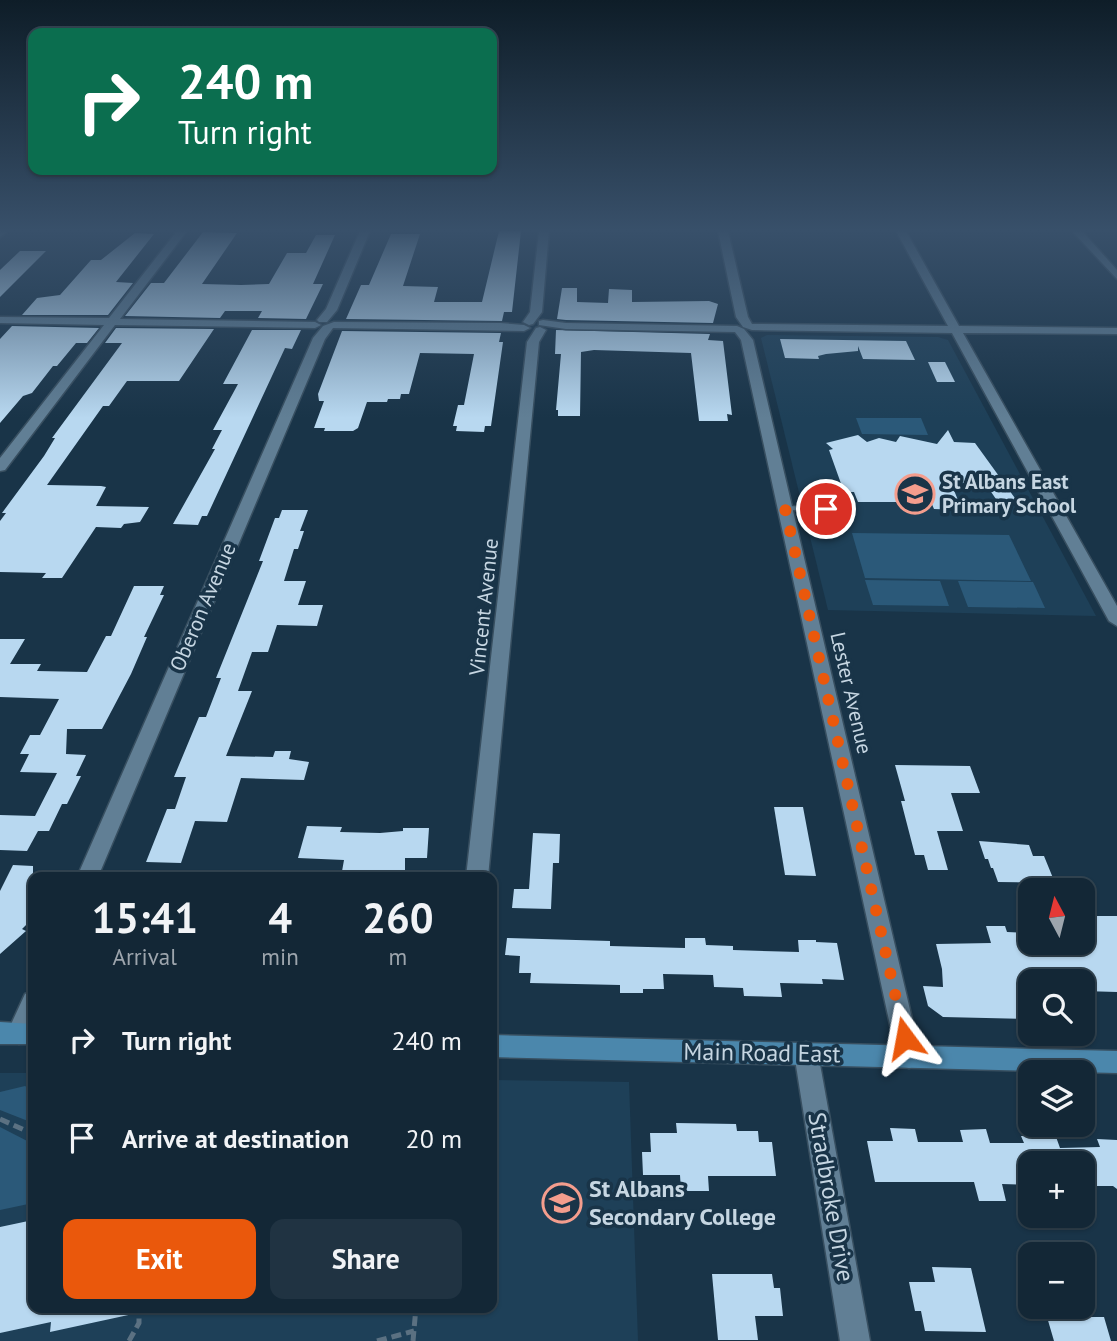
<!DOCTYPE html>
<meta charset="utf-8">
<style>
body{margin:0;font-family:"PT Sans",sans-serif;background:#203342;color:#f1f3f6;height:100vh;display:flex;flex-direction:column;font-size:26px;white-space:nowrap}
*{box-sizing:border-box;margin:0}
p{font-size:23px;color:#9da5ad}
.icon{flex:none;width:38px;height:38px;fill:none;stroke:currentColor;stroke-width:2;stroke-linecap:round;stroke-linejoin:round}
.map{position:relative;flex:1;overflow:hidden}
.side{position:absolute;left:28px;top:872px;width:469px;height:441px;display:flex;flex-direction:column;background:#132736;border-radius:14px;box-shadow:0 2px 5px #0004,0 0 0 2px #324451}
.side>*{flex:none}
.hud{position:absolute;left:28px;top:28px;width:469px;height:147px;border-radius:14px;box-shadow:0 2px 5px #0004,0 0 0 2px #324451;background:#0b6e4f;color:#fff;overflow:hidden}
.needle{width:46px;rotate:353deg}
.fabs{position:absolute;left:1018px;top:878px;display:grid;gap:14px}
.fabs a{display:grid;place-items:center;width:77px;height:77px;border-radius:14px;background:#132736;box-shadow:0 2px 5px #0004,0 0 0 2px #324451;font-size:35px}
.pin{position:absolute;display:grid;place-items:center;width:60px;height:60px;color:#fff;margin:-30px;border:4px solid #fff;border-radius:50%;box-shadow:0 2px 7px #0007}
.me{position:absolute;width:77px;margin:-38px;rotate:347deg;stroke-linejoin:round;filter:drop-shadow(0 0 5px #0008)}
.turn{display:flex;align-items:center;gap:24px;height:147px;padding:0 35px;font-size:32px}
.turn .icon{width:91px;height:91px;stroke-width:2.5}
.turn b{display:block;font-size:49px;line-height:60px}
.eta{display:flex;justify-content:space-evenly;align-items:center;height:119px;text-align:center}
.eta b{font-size:42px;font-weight:700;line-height:49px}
.button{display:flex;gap:14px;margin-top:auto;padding:14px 35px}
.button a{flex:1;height:80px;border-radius:14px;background:#ea580c;color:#fff;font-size:28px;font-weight:700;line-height:80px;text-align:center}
.button a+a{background:#203342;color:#f1f3f6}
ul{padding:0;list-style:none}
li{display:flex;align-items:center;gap:21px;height:98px;padding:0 35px}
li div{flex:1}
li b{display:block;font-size:26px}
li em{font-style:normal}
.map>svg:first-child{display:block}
.built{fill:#1e4058}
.green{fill:#2b5979}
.building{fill:#b8d8f0}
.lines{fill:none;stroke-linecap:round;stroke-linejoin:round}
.lane-casing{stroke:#384f60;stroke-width:3}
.street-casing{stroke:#384f60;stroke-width:3}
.secondary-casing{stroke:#384f60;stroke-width:3}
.path{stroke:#5b7182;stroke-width:5;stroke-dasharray:10 5;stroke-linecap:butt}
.lane{fill:#617f95;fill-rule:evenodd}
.street{fill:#617f95;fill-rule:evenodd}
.secondary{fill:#4b87ac;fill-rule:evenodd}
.route{stroke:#ea580c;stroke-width:12;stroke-dasharray:0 21.6}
.labels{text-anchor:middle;stroke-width:7;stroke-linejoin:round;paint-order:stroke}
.poi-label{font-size:21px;font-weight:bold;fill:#c6d6e2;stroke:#193448;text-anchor:start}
.street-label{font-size:21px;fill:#c6d6e2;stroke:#193448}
.near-street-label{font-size:24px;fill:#c6d6e2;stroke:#193448}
.near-poi-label{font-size:24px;font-weight:bold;fill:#c6d6e2;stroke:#193448;text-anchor:start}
</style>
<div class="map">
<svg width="1117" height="1341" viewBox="0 0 1117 1341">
<rect width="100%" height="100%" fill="#193448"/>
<g class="built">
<path d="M 767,335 L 938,337 L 948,340 L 1096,616 L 828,610 L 761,338 Z"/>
<path d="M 0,1073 L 33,1073 L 33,1307 L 492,1307 L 492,1080 L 629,1082 L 638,1341 L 0,1341 Z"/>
</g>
<g class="green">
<path d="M 856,418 L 921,418 L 928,435 L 862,434 Z"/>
<path d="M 852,533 L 1009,535 L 1031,581 L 865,578 Z"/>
<path d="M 865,580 L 940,581 L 949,606 L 873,605 Z"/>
<path d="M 958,581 L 1033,582 L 1045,608 L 968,607 Z"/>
<path d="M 25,1086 L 33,1091 L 33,1123 L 0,1110 L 0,1092 Z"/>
<path d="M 0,1127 L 33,1144 L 33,1203 L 0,1210 Z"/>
</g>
<g class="building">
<path d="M 499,231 L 521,231 L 512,312 L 504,312 L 502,321 L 346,319 L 361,285 L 369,285 L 391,234 L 420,234 L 403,286 L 438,287 L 434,302 L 482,302 Z"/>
<path d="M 203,232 L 237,233 L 202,284 L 241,285 L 269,284 L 287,253 L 306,253 L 316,235 L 335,235 L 313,284 L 323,284 L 306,319 L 258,318 L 262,311 L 225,311 L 220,318 L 125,316 L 151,283 L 164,283 Z"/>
<path d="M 135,233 L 154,234 L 116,282 L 133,283 L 108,315 L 22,315 L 37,298 L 60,295 L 91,260 L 101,260 Z"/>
<path d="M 20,251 L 46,251 L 0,297 L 0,270 Z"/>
<path d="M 562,288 L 577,288 L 577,302 L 608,303 L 609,289 L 632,290 L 632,302 L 709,301 L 718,304 L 713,323 L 566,320 L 557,319 Z"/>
<path d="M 12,326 L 99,328 L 87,343 L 76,343 L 57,366 L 53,366 L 32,393 L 23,396 L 0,423 L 0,339 Z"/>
<path d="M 116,328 L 214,329 L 179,381 L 127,381 L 109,406 L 103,406 L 47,485 L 101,486 L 106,487 L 96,506 L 149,507 L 140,522 L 124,524 L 121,528 L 96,527 L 62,578 L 42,578 L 46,573 L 0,572 L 0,521 L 6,513 L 2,513 L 44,456 L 55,438 L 52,438 L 122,343 L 105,343 Z"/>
<path d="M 252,330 L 301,330 L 292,349 L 285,348 L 207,516 L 202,516 L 198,525 L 173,524 L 215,449 L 212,449 L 222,430 L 213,430 L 238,384 L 223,384 Z"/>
<path d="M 556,330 L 710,334 L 708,340 L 723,341 L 732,415 L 727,414 L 728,421 L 699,421 L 691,353 L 594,350 L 581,352 L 580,416 L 558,416 L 558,410 L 556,410 L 561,354 L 555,354 Z"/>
<path d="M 342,331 L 501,333 L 499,342 L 503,342 L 491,426 L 485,426 L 484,432 L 456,431 L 457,426 L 453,426 L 458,405 L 464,405 L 474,354 L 420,353 L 409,394 L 401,394 L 400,399 L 388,399 L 387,402 L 367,402 L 358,428 L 353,431 L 324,431 L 325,428 L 314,428 L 324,401 L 319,401 L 318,394 Z"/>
<path d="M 780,339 L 906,341 L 915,360 L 863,359 L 858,346 L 858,351 L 826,354 L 818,356 L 819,359 L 785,358 Z"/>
<path d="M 928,362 L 945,362 L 955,382 L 937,382 Z"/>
<path d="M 948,430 L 954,442 L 975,443 L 1017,501 L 998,502 L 985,483 L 951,483 L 962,510 L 934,509 L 931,502 L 858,502 L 854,492 L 844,492 L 829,450 L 833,449 L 826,443 L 858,435 L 867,442 L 879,438 L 896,442 L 900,436 L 937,444 Z"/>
<path d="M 282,510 L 308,510 L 300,531 L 304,531 L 298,549 L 294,549 L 284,581 L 306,581 L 298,605 L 323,605 L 317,626 L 277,625 L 268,652 L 252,652 L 238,691 L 252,691 L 226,756 L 273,757 L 275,751 L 291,751 L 289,759 L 309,762 L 304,780 L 241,778 L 227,822 L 195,821 L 181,863 L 146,862 L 167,809 L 175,809 L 186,777 L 174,777 L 199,717 L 206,717 L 221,678 L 216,678 L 263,561 L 259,561 L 275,518 L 279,518 Z"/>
<path d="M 134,586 L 164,586 L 160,595 L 164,595 L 144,637 L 147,637 L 131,674 L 102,729 L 67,729 L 66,754 L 86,755 L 76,776 L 81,776 L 67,804 L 62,804 L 49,831 L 38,831 L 27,851 L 0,850 L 0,815 L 35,816 L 57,773 L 20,772 L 29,754 L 20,754 L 30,735 L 40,735 L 59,699 L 0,697 L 0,639 L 25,639 L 10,664 L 41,664 L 37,671 L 87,672 L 106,636 L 111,636 Z"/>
<path d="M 895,765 L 970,766 L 980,793 L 951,793 L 963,831 L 937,831 L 948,870 L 928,870 L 924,855 L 915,855 L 901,801 L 905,801 Z"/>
<path d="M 774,807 L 803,807 L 816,876 L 785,875 Z"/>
<path d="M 307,826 L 342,827 L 340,832 L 380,833 L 403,831 L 403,828 L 429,828 L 427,858 L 405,858 L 405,877 L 341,877 L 344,860 L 298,858 Z"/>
<path d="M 533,833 L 560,834 L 559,863 L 553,863 L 551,909 L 512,908 L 514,889 L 529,889 Z"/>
<path d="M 979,841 L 1029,845 L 1033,856 L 1044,856 L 1055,883 L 998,882 L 993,868 L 991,868 L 988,859 L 985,859 Z"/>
<path d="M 13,865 L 33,866 L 33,918 L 22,929 L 26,931 L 0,954 L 0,891 Z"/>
<path d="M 1083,916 L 1117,916 L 1117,992 L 1083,991 L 1083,982 L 1031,982 L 1031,1019 L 943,1017 L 928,1006 L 923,986 L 943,987 L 942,969 L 936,944 L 991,943 L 986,926 L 1005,926 L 1007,932 L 1031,933 L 1031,943 L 1092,943 Z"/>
<path d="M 507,938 L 610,941 L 610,946 L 685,948 L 685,938 L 705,938 L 706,945 L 733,946 L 733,950 L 799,952 L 798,940 L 816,940 L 816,942 L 837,943 L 844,980 L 822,979 L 823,984 L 780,983 L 782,997 L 744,996 L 743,988 L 714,987 L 713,975 L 663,974 L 664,989 L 643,989 L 643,993 L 620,993 L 620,985 L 530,983 L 531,973 L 519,973 L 520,956 L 505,955 Z"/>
<path d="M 676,1123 L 736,1124 L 737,1131 L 758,1131 L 759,1142 L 772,1142 L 776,1176 L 708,1176 L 709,1191 L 681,1191 L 680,1175 L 643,1175 L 642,1152 L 651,1152 L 650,1133 L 677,1133 Z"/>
<path d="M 890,1128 L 915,1129 L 918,1142 L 963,1142 L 960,1130 L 986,1129 L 990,1143 L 1024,1143 L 1021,1136 L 1027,1136 L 1026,1133 L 1055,1134 L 1060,1148 L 1100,1147 L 1097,1139 L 1117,1140 L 1117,1189 L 1113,1186 L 1089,1186 L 1083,1164 L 1031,1164 L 1031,1185 L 1002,1184 L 1006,1201 L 979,1201 L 974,1182 L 875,1182 L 867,1141 L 893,1141 Z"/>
<path d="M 33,1220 L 33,1307 L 132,1307 L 133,1314 L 50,1332 L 51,1322 L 0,1333 L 0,1227 Z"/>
<path d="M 932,1267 L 971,1268 L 986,1332 L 925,1331 L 921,1311 L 915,1311 L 909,1282 L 935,1282 Z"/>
<path d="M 712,1274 L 772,1274 L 774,1288 L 780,1288 L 783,1316 L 755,1316 L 758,1340 L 718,1340 Z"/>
<path d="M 1047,1317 L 1104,1317 L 1111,1341 L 1054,1341 Z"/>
</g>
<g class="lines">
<g class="lane-casing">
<path id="lane" d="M 782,506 L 826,507 L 830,509 L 826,511 L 785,510 L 781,508 Z"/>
</g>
<g class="street-casing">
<g id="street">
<path d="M 0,231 L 8,231 L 0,237 Z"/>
<path d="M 177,231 L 187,231 L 120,319 L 315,322 L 321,325 L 315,328 L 115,325 L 5,470 L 0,471 L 0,458 L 104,325 L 0,323 L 0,317 L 109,318 Z"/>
<path d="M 360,231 L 370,231 L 337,310 L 327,322 L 319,322 L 317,320 L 326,309 Z"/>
<path d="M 539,231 L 549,231 L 542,312 L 533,324 L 529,325 L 523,322 L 530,312 Z"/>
<path d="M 718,231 L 728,231 L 748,317 L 752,324 L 948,326 L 896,231 L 906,231 L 959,326 L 1117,328 L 1117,334 L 963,333 L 1117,606 L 1117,626 L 1109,621 L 952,333 L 752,330 L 743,327 L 736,317 Z"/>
<path d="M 1072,231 L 1082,231 L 1117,270 L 1117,279 Z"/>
<path d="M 543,320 L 566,323 L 737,326 L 744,329 L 753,340 L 921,1057 L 918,1065 L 909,1068 L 900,1065 L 897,1057 L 741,340 L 735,332 L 566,329 L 539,325 L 539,321 Z"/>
<path d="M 334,322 L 500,323 L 524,325 L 530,328 L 524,331 L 333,328 L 325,339 L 98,877 L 77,877 L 313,338 L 323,326 Z"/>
<path d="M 540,327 L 546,330 L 539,342 L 488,877 L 466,877 L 527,342 L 536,328 Z"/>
<path d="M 33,991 L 33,1028 L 27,1040 L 19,1044 L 11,1040 L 7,1033 L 25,994 Z"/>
<path d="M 806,1042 L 815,1045 L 818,1053 L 870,1341 L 840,1341 L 794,1053 L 797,1045 Z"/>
</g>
</g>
<g class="secondary-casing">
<g id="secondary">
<path d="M 0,1022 L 33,1024 L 33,1044 L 0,1044 Z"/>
<path d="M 492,1035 L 1117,1051 L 1117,1073 L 492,1057 Z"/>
</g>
</g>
<g class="path">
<path d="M 0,1119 L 33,1134"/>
<path d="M 129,1341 L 139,1323 L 139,1307"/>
<path d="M 377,1341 L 414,1331"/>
<path d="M 413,1341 L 416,1307"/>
</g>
<use href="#lane" class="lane"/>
<use href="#street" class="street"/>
<use href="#secondary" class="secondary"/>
</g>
<linearGradient id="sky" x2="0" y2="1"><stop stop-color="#0e1d28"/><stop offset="0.55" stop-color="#38506a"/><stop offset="1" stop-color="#38506a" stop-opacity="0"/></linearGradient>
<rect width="1117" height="418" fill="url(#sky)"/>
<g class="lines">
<path class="route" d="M 826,509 L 785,508 L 905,1038"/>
</g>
<defs>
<g id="school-ring" transform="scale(2.0125)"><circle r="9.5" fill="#193448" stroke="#f49d8d" stroke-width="1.5"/><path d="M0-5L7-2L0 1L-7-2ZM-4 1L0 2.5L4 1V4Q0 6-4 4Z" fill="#f49d8d"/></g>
</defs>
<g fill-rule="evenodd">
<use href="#school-ring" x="915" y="494"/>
<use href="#school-ring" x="562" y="1203"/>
</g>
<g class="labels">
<g class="poi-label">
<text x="942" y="489">St Albans East<tspan x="942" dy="24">Primary School</tspan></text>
</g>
<g class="street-label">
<text transform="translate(203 607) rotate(-67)" y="7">Oberon Avenue</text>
<text transform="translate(484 607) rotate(-84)" y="7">Vincent Avenue</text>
<text transform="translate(851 693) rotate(77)" y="7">Lester Avenue</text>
</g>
<g class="near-street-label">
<text transform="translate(762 1053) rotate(1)" y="8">Main Road East</text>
<text transform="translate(831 1197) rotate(80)" y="8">Stradbroke Drive</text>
</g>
<g class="near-poi-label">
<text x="589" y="1197">St Albans<tspan x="589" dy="28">Secondary College</tspan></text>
</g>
</g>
</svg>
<div class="fabs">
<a><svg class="needle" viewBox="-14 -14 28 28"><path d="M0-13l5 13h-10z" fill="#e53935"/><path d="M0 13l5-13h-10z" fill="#9da5ad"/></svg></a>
<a><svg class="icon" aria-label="search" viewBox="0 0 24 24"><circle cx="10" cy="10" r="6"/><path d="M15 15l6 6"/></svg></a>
<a><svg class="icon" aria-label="layers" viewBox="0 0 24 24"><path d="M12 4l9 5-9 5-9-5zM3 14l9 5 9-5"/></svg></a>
<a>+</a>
<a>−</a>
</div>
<div class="pin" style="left:826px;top:509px;background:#d93025"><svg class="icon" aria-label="arrive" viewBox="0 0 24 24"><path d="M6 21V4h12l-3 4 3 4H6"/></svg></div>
<svg class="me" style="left:905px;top:1038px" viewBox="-20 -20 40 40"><path d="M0-17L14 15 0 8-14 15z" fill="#ea580c" stroke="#fff" stroke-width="4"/></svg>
<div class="hud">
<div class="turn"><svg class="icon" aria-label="right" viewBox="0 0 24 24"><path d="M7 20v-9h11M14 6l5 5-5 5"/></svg><div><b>240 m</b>Turn right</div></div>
</div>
<section class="side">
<div class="eta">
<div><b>15:41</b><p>Arrival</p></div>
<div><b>4</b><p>min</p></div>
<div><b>260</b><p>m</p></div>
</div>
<ul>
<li><svg class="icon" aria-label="right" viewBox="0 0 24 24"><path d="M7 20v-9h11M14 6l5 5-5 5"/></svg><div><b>Turn right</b></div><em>240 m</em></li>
<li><svg class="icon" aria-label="arrive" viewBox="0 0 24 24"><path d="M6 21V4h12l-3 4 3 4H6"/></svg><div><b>Arrive at destination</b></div><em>20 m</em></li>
</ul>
<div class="button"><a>Exit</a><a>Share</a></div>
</section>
</div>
